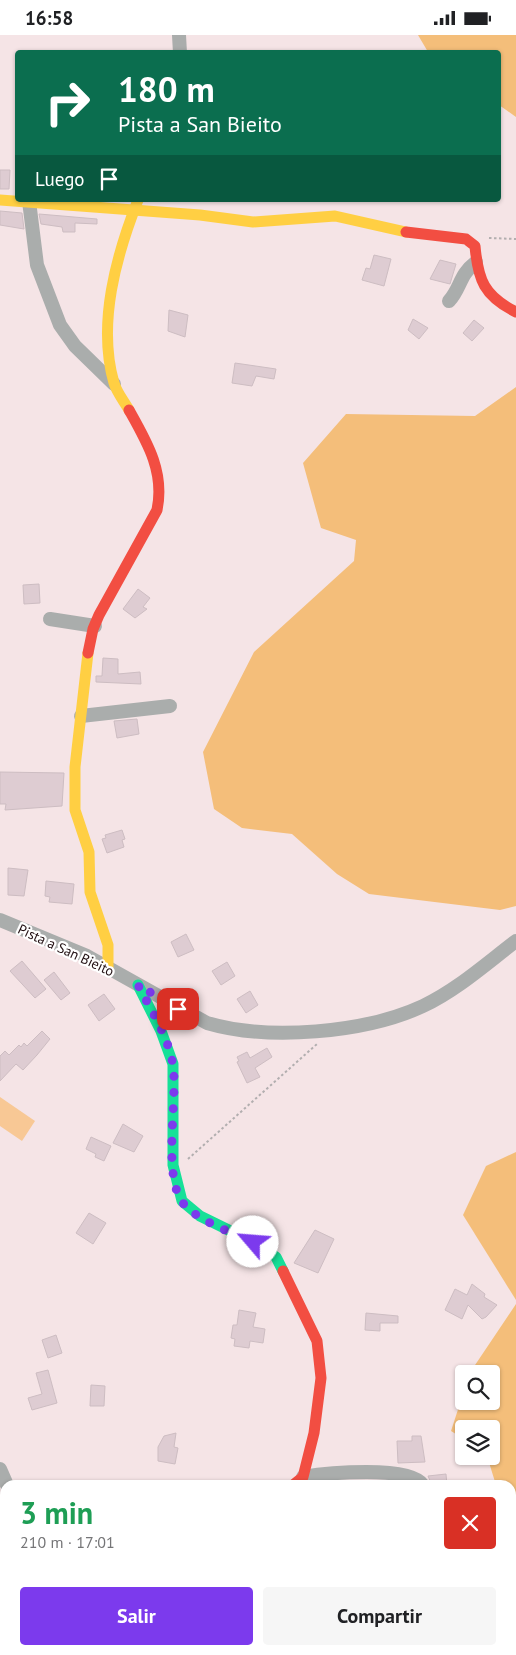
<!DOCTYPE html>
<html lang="es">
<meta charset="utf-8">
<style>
body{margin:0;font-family:"PT Sans",sans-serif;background:#f6f6f6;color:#202124;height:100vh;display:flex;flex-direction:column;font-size:19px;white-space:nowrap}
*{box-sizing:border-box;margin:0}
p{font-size:16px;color:#757577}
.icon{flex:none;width:28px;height:28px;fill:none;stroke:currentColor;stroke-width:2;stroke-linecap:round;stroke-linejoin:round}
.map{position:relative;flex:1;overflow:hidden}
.side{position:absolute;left:0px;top:1445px;width:516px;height:175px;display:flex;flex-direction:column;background:#fff;border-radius:15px 15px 0 0;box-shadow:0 1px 4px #0004}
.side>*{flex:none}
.banner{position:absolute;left:15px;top:15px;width:486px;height:152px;border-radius:5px;box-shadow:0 1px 4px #0004;background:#0b6e4f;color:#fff;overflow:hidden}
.tools{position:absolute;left:455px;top:1330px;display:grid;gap:10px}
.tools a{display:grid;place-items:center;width:45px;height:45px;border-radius:5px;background:#fff;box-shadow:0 1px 4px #0004;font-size:25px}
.pin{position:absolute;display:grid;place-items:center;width:42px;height:42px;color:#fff;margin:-21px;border-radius:10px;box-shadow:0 2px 8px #0006}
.me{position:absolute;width:55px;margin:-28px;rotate:297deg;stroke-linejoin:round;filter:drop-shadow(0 0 4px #0008)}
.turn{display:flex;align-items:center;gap:18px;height:105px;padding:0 20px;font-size:22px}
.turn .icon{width:65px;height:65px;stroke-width:2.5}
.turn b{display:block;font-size:35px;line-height:42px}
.then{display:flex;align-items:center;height:48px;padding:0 20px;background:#0003;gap:10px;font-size:19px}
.round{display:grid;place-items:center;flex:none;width:52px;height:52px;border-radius:5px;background:#f6f6f6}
.summary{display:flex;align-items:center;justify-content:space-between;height:85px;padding:0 20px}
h1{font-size:30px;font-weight:700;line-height:38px;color:#1e9e55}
.action{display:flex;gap:10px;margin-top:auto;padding:10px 20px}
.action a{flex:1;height:58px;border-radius:5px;background:#7c3aed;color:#fff;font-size:20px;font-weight:700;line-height:58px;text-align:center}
.action a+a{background:#f6f6f6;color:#202124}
.status{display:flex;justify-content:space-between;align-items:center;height:35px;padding:0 25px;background:#fff;direction:ltr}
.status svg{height:14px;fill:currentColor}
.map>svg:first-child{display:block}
.green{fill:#f8c895}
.forest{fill:#f4be7a}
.building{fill:#deccd2;stroke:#cdbdc2}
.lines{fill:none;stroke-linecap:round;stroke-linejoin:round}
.path{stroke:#b2aeaf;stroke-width:2;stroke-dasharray:2.5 2.5;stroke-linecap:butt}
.street{stroke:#aaadac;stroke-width:14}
.fast{stroke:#16e098;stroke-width:11}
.slow{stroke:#ffcf43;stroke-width:11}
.jam{stroke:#f24e42;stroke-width:11}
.route{stroke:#7c3aed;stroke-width:9;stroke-dasharray:0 16.2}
.labels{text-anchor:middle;stroke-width:4.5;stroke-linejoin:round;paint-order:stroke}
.street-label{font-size:14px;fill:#221013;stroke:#fff}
</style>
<div class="status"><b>16:58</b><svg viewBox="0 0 49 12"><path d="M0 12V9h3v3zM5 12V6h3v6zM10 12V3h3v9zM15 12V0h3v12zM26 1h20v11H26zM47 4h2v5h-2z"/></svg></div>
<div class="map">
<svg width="516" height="1620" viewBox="0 0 516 1620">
<rect width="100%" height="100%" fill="#f5e4e6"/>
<path class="green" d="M 0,1062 L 35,1086 L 22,1106 L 0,1091 Z"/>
<g class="forest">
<path d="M 418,0 L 516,0 L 516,82 L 499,70 L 499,18 L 428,17 Z"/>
<path d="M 516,352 L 516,871 L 500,875 L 369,859 L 337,839 L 292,799 L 242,793 L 214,774 L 203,717 L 254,617 L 354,526 L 356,505 L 321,493 L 303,428 L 346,379 L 475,381 Z"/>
<path d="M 516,1117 L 516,1265 L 463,1180 L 486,1131 Z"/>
<path d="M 516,1269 L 516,1499 L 511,1487 L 511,1450 L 496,1450 L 487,1421 L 491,1421 L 491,1394 L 464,1394 L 464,1404 L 451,1396 L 464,1356 L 464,1366 L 491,1366 L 491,1339 L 469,1339 Z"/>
<path d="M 308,1615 L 407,1615 L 414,1620 L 312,1620 Z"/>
</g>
<g class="building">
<path d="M 0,135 L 10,135 L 9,154 L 0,154 Z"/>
<path d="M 0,176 L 22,178 L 24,194 L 0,190 Z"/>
<path d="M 39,179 L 97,184 L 97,189 L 75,188 L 75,197 L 63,197 L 62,192 L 41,189 Z"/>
<path d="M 374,220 L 391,224 L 384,251 L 362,245 L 366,233 L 370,234 Z"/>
<path d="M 440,225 L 456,229 L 450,249 L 430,244 Z"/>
<path d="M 169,275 L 188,280 L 185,302 L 168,296 Z"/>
<path d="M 413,284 L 428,293 L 419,304 L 408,295 Z"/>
<path d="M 474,285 L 484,293 L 472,306 L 463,298 Z"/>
<path d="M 235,328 L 276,334 L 274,344 L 256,341 L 252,351 L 232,348 Z"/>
<path d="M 39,549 L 40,568 L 24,569 L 23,550 Z"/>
<path d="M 138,554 L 150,563 L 143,572 L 147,574 L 135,583 L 123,574 Z"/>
<path d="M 103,623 L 118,624 L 118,639 L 140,637 L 141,649 L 96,647 L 96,641 L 102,641 Z"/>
<path d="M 137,684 L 139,699 L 117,703 L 114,686 Z"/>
<path d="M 0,737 L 64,738 L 62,771 L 5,775 L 6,769 L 0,769 Z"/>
<path d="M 122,795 L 125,804 L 122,805 L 124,812 L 107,818 L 102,804 L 106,803 L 105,800 Z"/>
<path d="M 8,833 L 28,835 L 24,861 L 8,860 Z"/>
<path d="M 46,846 L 74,849 L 72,869 L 49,867 L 50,862 L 45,861 Z"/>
<path d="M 186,899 L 194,915 L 178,922 L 171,907 Z"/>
<path d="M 22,926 L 46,954 L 35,963 L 10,936 Z"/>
<path d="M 227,927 L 235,941 L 221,950 L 212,936 Z"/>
<path d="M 54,937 L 70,958 L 61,965 L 44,945 Z"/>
<path d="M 250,956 L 258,970 L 246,978 L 237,964 Z"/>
<path d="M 104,959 L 115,974 L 99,986 L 88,970 Z"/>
<path d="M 42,996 L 50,1004 L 37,1020 L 23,1035 L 16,1029 L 0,1046 L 0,1021 L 5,1016 L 9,1020 L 19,1010 L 21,1012 L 24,1008 L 27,1011 Z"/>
<path d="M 267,1013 L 272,1022 L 255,1033 L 260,1042 L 247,1048 L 237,1027 L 239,1026 L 237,1022 L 247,1017 L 250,1023 Z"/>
<path d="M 123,1089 L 143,1101 L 134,1117 L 113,1108 Z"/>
<path d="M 91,1102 L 111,1111 L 104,1126 L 95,1122 L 96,1119 L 86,1114 Z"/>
<path d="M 89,1178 L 106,1188 L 93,1209 L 76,1198 Z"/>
<path d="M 315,1195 L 334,1204 L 318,1238 L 294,1228 Z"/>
<path d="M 472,1249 L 485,1259 L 484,1262 L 497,1270 L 486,1282 L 482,1284 L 468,1270 L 462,1284 L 445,1275 L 455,1254 L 467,1260 Z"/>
<path d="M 239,1275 L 256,1278 L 253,1292 L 265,1294 L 263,1308 L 250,1306 L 249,1313 L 234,1311 L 235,1304 L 231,1303 L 233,1290 L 237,1290 Z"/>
<path d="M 366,1278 L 398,1281 L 398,1288 L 380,1288 L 380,1296 L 365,1295 Z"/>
<path d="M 56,1300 L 62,1318 L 48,1323 L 42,1305 Z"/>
<path d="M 48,1335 L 57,1368 L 32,1375 L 28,1363 L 42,1359 L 36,1338 Z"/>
<path d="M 91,1350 L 105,1351 L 104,1371 L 90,1371 Z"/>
<path d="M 176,1398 L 174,1412 L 178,1413 L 175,1429 L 158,1426 L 158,1412 L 164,1401 Z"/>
<path d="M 412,1401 L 421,1401 L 425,1427 L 398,1428 L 397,1406 L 412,1406 Z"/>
<path d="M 446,1439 L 447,1450 L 432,1450 L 428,1441 Z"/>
</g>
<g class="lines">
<g class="path">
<path d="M 489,203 L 516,204"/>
<path d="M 188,1124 L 317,1009"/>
</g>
<g class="street">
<path d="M 179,0 L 180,18"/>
<path d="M 29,166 L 37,230 L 60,290 L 75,311 L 114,349"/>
<path d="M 449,266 C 461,253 459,240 476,227"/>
<path d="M 50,584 L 95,591"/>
<path d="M 81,681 L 170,671"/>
<path d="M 0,885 L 87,921 L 207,988 C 268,1006 365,998 423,971 C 457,955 487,928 516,906"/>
<path d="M 0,1434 L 7,1450"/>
<path d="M 303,1442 C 326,1438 410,1430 423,1450"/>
<path d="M 511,1588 L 516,1591"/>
<path d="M 162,1615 L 164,1620"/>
<path d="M 187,1620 L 191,1615"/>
</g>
<path class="fast" d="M 138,950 L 161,996 L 173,1029 L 173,1130 L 182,1166 L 200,1181 L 253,1207 L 276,1222 L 283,1236"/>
<g class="slow">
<path d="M 0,165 L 200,180 L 253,187 L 335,181 L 406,197"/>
<path d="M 129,375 C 124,366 117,358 114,348 C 97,289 116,221 138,165"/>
<path d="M 88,618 L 75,732 L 75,775 L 89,817 L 90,857 L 108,910 L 108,932"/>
</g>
<g class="jam">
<path d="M 406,197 L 466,204 L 475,211 C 478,245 484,261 516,277"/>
<path d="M 88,618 L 93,594 L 99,580 L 157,475 C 165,437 147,407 129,375"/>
<path d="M 283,1236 L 317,1306 L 321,1343 L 314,1398 L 303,1442 L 293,1450"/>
</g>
</g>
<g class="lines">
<path class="route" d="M 178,974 L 138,950 C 151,975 168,1001 173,1030 C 178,1065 162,1141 183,1168 C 196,1185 233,1198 253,1207"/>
</g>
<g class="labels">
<g class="street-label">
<text transform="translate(66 915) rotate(25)" y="5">Pista a San Bieito</text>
</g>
</g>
</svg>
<div class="tools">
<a><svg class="icon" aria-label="search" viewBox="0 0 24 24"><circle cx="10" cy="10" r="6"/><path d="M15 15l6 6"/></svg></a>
<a><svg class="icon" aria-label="layers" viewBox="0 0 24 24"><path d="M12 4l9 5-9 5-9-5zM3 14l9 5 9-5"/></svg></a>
</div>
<div class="pin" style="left:178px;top:974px;background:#d93025"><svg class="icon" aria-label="arrive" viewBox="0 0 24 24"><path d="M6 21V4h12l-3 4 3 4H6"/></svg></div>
<svg class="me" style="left:253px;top:1207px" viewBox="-20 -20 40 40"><circle r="19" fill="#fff"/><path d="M0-13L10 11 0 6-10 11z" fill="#7c3aed"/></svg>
<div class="banner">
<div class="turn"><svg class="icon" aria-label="right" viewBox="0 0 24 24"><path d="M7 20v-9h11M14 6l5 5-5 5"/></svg><div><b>180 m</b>Pista a San Bieito</div></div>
<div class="then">Luego<svg class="icon" aria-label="arrive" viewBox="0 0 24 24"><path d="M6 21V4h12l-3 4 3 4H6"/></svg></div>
</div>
<section class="side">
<div class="summary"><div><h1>3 min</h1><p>210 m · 17:01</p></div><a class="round" style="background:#d93025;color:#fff"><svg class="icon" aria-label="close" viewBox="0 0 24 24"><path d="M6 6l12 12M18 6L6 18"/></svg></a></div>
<div class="action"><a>Salir</a><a>Compartir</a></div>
</section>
</div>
